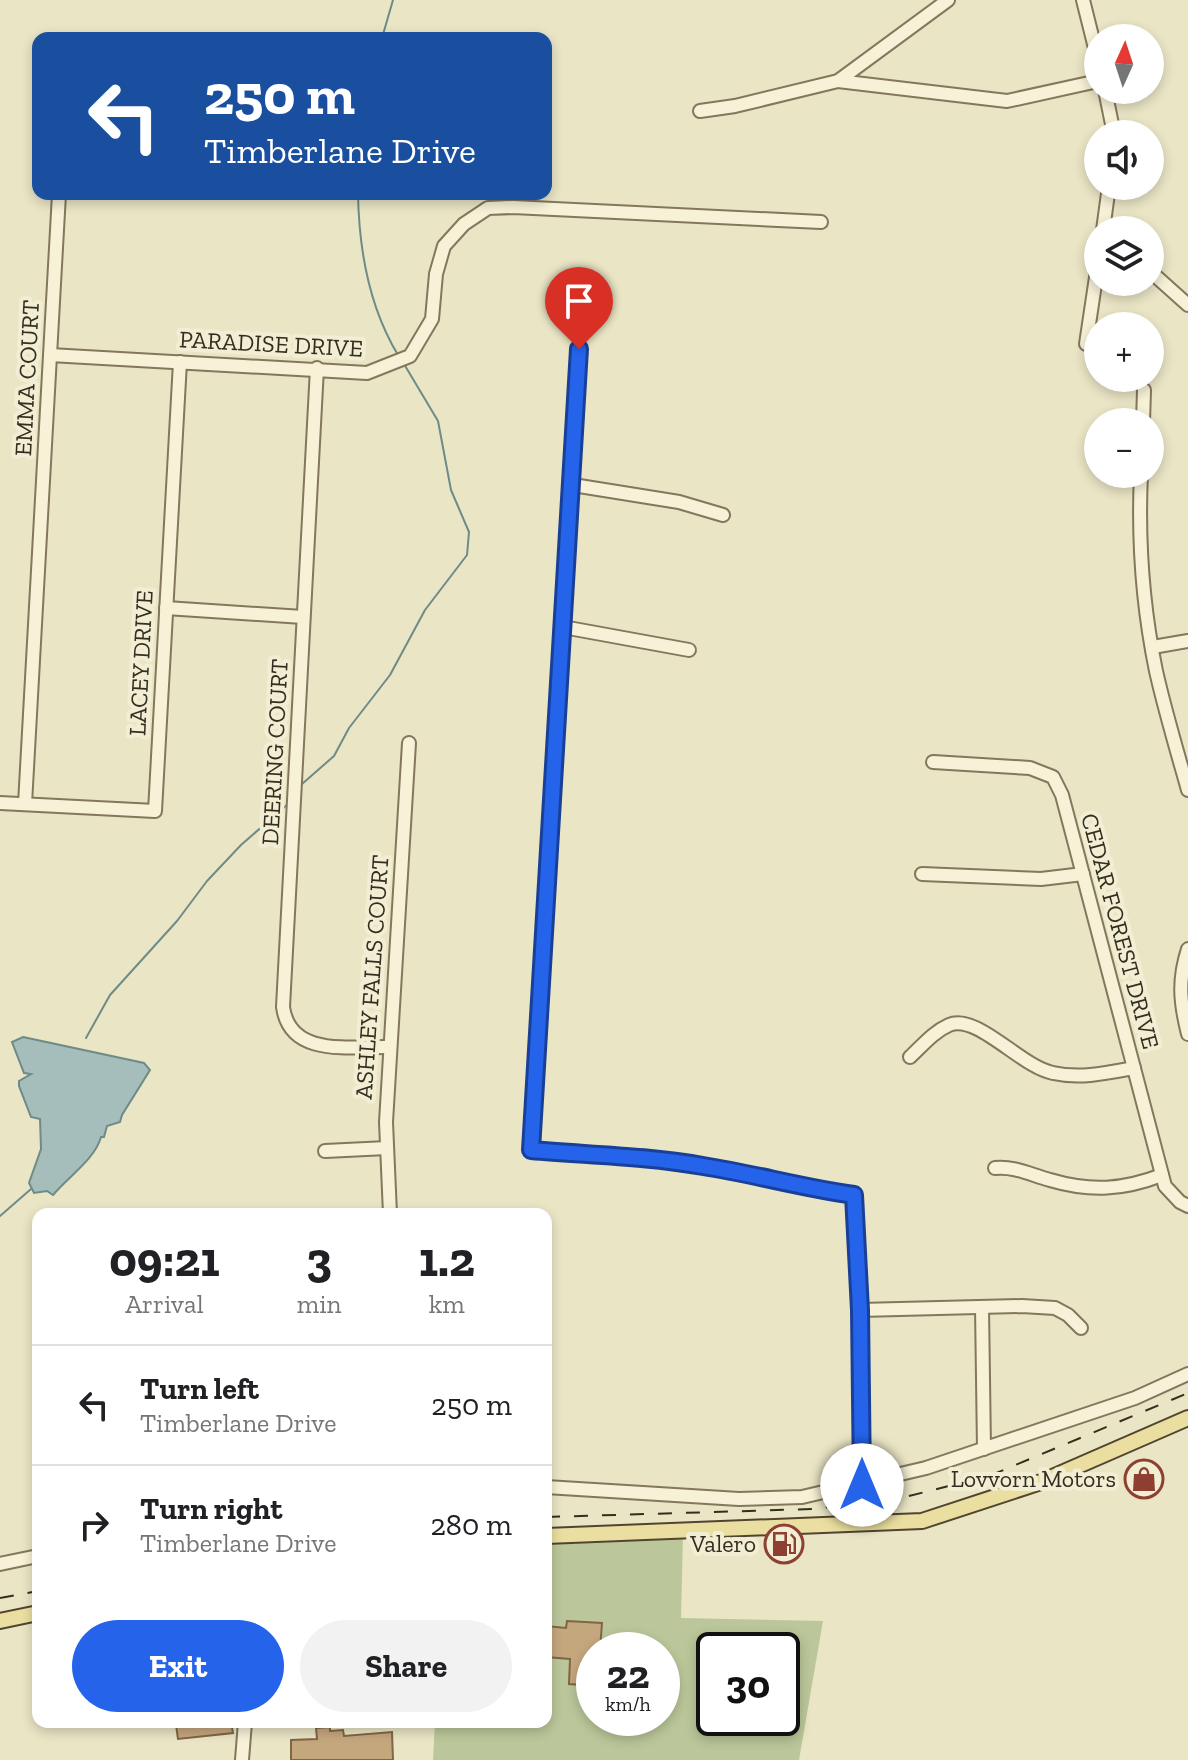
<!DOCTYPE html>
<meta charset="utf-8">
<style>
body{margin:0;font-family:"Zilla Slab",serif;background:#f2f2f2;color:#202124;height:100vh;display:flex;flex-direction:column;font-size:30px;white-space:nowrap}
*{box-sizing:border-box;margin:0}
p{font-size:26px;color:#757577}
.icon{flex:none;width:44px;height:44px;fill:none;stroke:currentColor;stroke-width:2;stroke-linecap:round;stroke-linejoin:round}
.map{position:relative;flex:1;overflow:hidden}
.drawer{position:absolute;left:32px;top:1208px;width:520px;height:520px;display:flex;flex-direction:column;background:#fff;border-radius:16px;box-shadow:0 4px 12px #0003}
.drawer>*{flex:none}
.hud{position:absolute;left:32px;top:32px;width:520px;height:168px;border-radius:16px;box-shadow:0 4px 12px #0003;background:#1a4fa0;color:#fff;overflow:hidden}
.needle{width:52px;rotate:3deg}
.controls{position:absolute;left:1084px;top:24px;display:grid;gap:16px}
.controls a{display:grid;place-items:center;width:80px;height:80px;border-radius:50%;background:#fff;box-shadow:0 4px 12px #0003;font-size:40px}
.speed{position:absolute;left:576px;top:1632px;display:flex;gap:16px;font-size:40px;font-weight:700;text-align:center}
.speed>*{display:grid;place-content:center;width:104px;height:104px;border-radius:50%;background:#fff;box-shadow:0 4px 12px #0003;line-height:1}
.speed small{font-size:20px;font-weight:400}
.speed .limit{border:4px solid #111;border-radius:12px;background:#fff;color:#111}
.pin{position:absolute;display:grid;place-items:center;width:68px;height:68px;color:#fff;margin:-82px -34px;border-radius:50% 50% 50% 0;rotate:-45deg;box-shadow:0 0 8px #0007}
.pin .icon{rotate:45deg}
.me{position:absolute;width:88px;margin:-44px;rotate:0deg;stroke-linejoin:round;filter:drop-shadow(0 0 6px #0008)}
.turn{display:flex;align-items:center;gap:28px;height:168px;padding:0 40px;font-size:36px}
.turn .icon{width:104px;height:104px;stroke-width:2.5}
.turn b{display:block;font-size:56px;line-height:68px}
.eta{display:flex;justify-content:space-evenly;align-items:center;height:136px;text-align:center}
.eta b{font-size:48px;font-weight:700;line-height:56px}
.button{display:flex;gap:16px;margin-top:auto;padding:16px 40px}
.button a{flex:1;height:92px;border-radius:48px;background:#2563eb;color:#fff;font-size:32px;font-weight:700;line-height:92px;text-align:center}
.button a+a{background:#f2f2f2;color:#202124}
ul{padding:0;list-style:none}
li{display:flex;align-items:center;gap:24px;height:120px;padding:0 40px;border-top:2px solid #e0e0e0}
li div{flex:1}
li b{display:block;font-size:30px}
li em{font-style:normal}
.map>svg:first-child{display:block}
.green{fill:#bbc79a;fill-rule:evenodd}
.water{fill:#a6bebb;stroke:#6e8b88;stroke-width:2}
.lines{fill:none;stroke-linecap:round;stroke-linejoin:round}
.stream{stroke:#6e8b88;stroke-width:2}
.building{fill:#c5a77e;stroke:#806644;stroke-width:2}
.minor-casing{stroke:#83775c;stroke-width:16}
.major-casing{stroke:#514530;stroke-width:18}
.minor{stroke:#f6f1d7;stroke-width:12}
.major{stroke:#eadfa0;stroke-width:14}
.rail{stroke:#352d1f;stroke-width:2;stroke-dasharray:14 14;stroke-linecap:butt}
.route-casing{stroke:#184099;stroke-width:20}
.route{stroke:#2563eb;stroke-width:14}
.labels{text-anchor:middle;stroke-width:8;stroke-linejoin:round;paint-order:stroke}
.street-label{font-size:24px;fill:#352d1f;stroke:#f2eed4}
.poi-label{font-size:24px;fill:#352d1f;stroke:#f2eed4;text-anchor:end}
</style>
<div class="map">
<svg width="1188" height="1760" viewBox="0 0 1188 1760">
<rect width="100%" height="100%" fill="#eae5c5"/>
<path class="green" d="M 683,1534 L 681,1618 L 823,1621 L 799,1760 L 433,1760 L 435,1722 L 546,1722 L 546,1540 ZM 594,1650 L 662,1650 L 662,1718 L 594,1718 ZM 714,1650 L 782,1650 L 782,1718 L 714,1718 Z"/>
<path class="water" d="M 23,1037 L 144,1063 L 150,1070 L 122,1115 L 120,1122 L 107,1126 L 104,1137 L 101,1137 C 95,1159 68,1177 53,1195 L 47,1191 L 34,1193 L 29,1183 L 41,1149 L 40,1119 L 31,1117 L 19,1086 L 19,1081 L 31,1074 L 24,1073 L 12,1042 Z"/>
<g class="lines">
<g class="stream">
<path d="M 382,38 L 393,0"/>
<path d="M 358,194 C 359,250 369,307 398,355"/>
<path d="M 302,784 L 334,756 L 349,728 L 390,675 L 425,610 L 467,555 L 469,532 L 451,490 L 438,421 L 404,364"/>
<path d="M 86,1038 L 110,995 L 177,921 L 207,881 L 241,845 L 288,804"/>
<path d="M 0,1216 L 31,1189"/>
</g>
</g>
<g class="building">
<path d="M 567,1621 L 602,1623 L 600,1650 L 594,1650 L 594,1686 L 569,1684 L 570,1659 L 546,1657 L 546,1626 L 566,1628 Z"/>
<path d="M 196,1722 L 231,1722 L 233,1733 L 178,1739 L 176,1725 Z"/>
<path d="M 330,1727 L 330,1731 L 343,1730 L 344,1736 L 392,1732 L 393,1760 L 291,1760 L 291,1740 L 317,1739 L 316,1728 Z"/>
</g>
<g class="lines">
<g class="minor-casing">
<g id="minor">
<path d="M 1083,0 L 1098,60"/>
<path d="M 838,81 L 1007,101 L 1098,81"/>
<path d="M 1105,90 L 1114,134"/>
<path d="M 700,111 L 735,106 L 838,81 L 948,0"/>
<path d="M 1103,230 L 1109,186"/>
<path d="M 1150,271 L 1188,305"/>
<path d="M 1086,344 L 1098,264"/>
<path d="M 579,349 L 531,1150 C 588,1155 646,1156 703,1166 C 754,1174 803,1188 854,1195 L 860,1310 L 862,1485"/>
<path d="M 50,355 L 367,373 L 410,356 L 432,319 L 436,274 L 444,246 L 464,224 L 488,208 L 513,207 L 821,222"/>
<path d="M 317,368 L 283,1007 C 290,1058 351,1046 390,1047"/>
<path d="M 1143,422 L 1144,390"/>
<path d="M 1141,474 C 1138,538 1143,608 1156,671 C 1165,711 1177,751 1188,790"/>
<path d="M 573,485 L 679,502 L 723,515"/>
<path d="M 166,608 L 303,617"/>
<path d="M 563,627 L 689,650"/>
<path d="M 1153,647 L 1188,641"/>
<path d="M 933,762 L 1030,768 L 1053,777 L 1062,795 L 1165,1186 L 1180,1202 L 1188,1206"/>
<path d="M 0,803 L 155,811 L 180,362"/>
<path d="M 25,804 L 59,194"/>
<path d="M 922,874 L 1041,879 L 1083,874"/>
<path d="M 1188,949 C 1178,980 1180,1002 1188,1034"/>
<path d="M 910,1057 C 922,1046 933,1032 949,1025 C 977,1013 1021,1067 1053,1073 C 1080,1079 1107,1073 1134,1068"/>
<path d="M 325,1151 L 387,1148"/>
<path d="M 995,1168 C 1015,1166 1031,1175 1050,1180 C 1091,1192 1123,1190 1162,1175"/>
<path d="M 390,1214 L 386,1122 L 409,743"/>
<path d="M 982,1307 L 984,1449"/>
<path d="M 860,1310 L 1022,1306 L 1055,1308 L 1068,1315 L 1081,1328"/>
<path d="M 546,1487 L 739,1499 L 802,1497 L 926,1468 L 1135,1398 L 1188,1374"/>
<path d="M 0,1564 L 38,1556"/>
<path d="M 242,1760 L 245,1722"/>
</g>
</g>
<g class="major-casing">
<g id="major">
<path d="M 546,1536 L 922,1521 L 1041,1482 L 1188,1418"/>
<path d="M 0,1621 L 38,1613"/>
</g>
</g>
<use href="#minor" class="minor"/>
<use href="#major" class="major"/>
<g class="rail">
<path d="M 546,1517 L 813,1509 L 897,1499 L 989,1476 L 1188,1393"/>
<path d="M 0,1598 L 38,1591"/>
</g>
</g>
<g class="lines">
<g class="route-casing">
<path id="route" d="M 579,349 L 531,1150 C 588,1155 646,1156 703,1166 C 754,1174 803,1188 854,1195 L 860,1310 L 862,1485"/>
</g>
<use href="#route" class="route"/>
</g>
<defs>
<g id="shop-ring" transform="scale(2)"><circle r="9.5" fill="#f2eed4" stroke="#8d4032" stroke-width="1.5"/><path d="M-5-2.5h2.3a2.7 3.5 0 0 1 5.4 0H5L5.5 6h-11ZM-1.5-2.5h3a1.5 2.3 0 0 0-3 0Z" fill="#8d4032"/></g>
<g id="fuel-ring" transform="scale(2)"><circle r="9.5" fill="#f2eed4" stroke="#8d4032" stroke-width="1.5"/><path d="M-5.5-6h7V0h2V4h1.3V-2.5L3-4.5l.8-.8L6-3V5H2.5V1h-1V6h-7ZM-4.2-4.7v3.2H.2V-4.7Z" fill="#8d4032"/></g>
</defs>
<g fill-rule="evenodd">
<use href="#shop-ring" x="1144" y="1479"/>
<use href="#fuel-ring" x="784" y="1544"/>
</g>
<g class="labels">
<g class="street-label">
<text transform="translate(271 344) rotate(3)" y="8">PARADISE DRIVE</text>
<text transform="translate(27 378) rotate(-87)" y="8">EMMA COURT</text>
<text transform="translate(141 663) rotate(-87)" y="8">LACEY DRIVE</text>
<text transform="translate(275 752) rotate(-87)" y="8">DEERING COURT</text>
<text transform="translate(1120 931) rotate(75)" y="8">CEDAR FOREST DRIVE</text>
<text transform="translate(372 977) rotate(-86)" y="8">ASHLEY FALLS COURT</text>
</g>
<g class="poi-label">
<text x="1116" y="1487">Lovvorn Motors</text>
<text x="756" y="1552">Valero</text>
</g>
</g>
</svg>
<div class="controls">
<a><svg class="needle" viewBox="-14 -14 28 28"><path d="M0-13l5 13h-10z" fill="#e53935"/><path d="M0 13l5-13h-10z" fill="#757577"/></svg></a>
<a><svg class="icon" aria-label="sound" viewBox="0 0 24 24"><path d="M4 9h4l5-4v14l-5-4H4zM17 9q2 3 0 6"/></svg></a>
<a><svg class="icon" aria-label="layers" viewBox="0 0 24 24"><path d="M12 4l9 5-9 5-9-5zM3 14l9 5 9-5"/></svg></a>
<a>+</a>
<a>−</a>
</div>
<div class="speed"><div>22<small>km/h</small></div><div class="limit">30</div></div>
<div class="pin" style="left:579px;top:349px;background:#d93025"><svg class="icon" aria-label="arrive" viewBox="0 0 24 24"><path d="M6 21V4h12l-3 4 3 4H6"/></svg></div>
<svg class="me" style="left:862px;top:1485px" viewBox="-20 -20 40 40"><circle r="19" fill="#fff"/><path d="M0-13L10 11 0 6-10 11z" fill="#2563eb"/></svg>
<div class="hud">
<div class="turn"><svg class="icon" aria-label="left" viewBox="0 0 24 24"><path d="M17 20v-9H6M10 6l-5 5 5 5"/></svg><div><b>250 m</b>Timberlane Drive</div></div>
</div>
<section class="drawer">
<div class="eta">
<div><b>09:21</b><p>Arrival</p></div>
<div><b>3</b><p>min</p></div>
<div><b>1.2</b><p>km</p></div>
</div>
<ul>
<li><svg class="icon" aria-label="left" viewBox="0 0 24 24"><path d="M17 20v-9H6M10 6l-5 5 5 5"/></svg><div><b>Turn left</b><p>Timberlane Drive</p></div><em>250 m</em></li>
<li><svg class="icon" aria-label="right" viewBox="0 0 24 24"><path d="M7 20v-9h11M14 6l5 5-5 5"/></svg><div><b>Turn right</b><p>Timberlane Drive</p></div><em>280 m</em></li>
</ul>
<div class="button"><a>Exit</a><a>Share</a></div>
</section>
</div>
